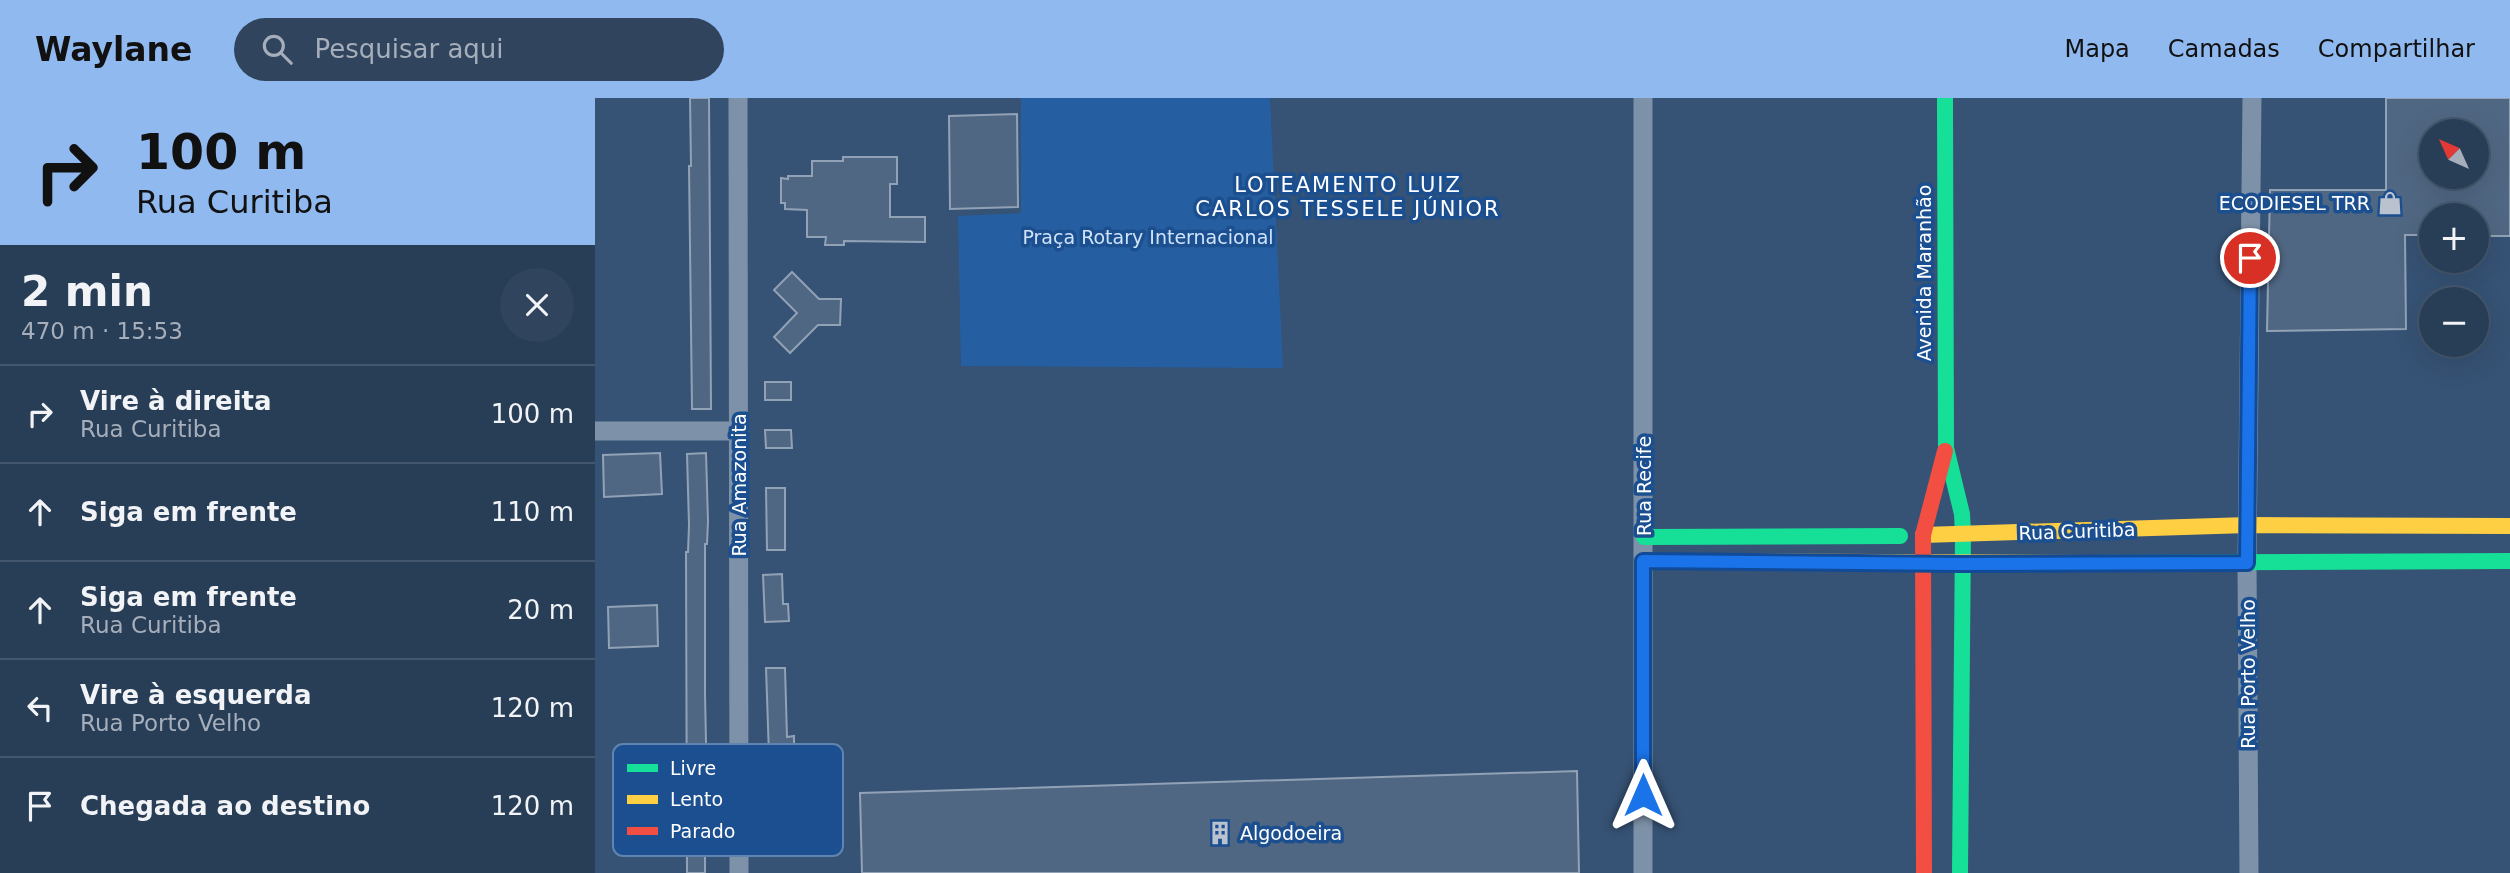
<!DOCTYPE html>
<html lang="pt">
<meta charset="utf-8">
<style>
body{margin:0;font-family:"DejaVu Sans",sans-serif;background:#30455d;color:#f1f3f6;height:100vh;display:flex;flex-direction:column;font-size:26px;white-space:nowrap}
*{box-sizing:border-box;margin:0}
p{font-size:23px;color:#a5aeba}
.icon{flex:none;width:38px;height:38px;fill:none;stroke:currentColor;stroke-width:2;stroke-linecap:round;stroke-linejoin:round}
.map{position:relative;flex:1;overflow:hidden}
.details{display:flex;flex-direction:column;background:#283e57;width:595px}
.details>*{flex:none}
.banner{background:#90b9f0;color:#111;overflow:hidden}
.needle{width:46px;rotate:315deg}
.controls{position:absolute;left:1824px;top:21px;display:grid;gap:14px}
.controls a{display:grid;place-items:center;width:70px;height:70px;border-radius:50%;background:#283e57;box-shadow:0 7px 28px #0002,0 0 0 2px #44576d;font-size:35px}
.pin{position:absolute;display:grid;place-items:center;width:60px;height:60px;color:#fff;margin:-30px;border:4px solid #fff;border-radius:50%;box-shadow:0 2px 7px #0007}
.me{position:absolute;width:77px;margin:-38px;rotate:0deg;stroke-linejoin:round;filter:drop-shadow(0 0 5px #0008)}
.turn{display:flex;align-items:center;gap:24px;height:147px;padding:0 21px;font-size:32px}
.turn .icon{width:91px;height:91px;stroke-width:2.5}
.turn b{display:block;font-size:49px;line-height:60px}
.round{display:grid;place-items:center;flex:none;width:74px;height:74px;border-radius:37px;background:#30455d}
.overview{display:flex;align-items:center;justify-content:space-between;height:119px;padding:0 21px}
h1{font-size:42px;font-weight:700;line-height:52px}
ul{padding:0;list-style:none}
li{display:flex;align-items:center;gap:21px;height:98px;padding:0 21px;border-top:2px solid #44576d}
li div{flex:1}
li b{display:block;font-size:26px}
li em{font-style:normal}
header{display:flex;align-items:center;gap:42px;box-sizing:border-box;height:98px;padding:0 35px;background:#90b9f0;color:#111}
header strong{font-size:33px}
nav{display:flex;gap:38px;margin-inline-start:auto;font-size:24px}
.search{width:490px;height:63px;background:#30455d;display:flex;align-items:center;gap:18px;box-sizing:border-box;padding:0 24px;border-radius:38px;color:#a5aeba;font-size:26px}
main{display:flex;flex:1;min-height:0}
.map>svg:first-child{display:block}
.green{fill:#265fa1}
.building{fill:#506783;stroke:#92a2b6;stroke-width:2;fill-rule:evenodd}
.lines{fill:none;stroke-linecap:round;stroke-linejoin:round}
.street{stroke:#7d92a8;stroke-width:19}
.fast{stroke:#16e098;stroke-width:16}
.slow{stroke:#ffcf43;stroke-width:16}
.jam{stroke:#f24e42;stroke-width:16}
.route-casing{stroke:#114b97;stroke-width:18}
.route{stroke:#1a73e8;stroke-width:12}
.labels{text-anchor:middle;stroke-width:7;stroke-linejoin:round;paint-order:stroke}
.poi-label{font-size:19px;fill:#fff;stroke:#1b4f8f;text-anchor:end}
.park-label{font-size:19px;fill:#cfe3fa;stroke:#1b4f8f}
.street-label{font-size:19px;fill:#fff;stroke:#1b4f8f}
.neighbourhood-label{font-size:21px;letter-spacing:2px;fill:#fff;stroke:#1b4f8f}
.key{fill:#1b4f8f;stroke:#5f84b1;stroke-width:2}
.key-label{font-size:19px;fill:#fff}
</style>
<header>
<strong>Waylane</strong>
<div class="search"><svg class="icon" aria-label="search" viewBox="0 0 24 24"><circle cx="10" cy="10" r="6"/><path d="M15 15l6 6"/></svg>Pesquisar aqui</div>
<nav><a>Mapa</a><a>Camadas</a><a>Compartilhar</a></nav>
</header>
<main>
<section class="details">
<div class="banner">
<div class="turn"><svg class="icon" aria-label="right" viewBox="0 0 24 24"><path d="M7 20v-9h11M14 6l5 5-5 5"/></svg><div><b>100 m</b>Rua Curitiba</div></div>
</div>
<div class="overview"><div><h1>2 min</h1><p>470 m · 15:53</p></div><a class="round"><svg class="icon" aria-label="close" viewBox="0 0 24 24"><path d="M6 6l12 12M18 6L6 18"/></svg></a></div>
<ul>
<li><svg class="icon" aria-label="right" viewBox="0 0 24 24"><path d="M7 20v-9h11M14 6l5 5-5 5"/></svg><div><b>Vire à direita</b><p>Rua Curitiba</p></div><em>100 m</em></li>
<li><svg class="icon" aria-label="ahead" viewBox="0 0 24 24"><path d="M12 20V5M6 11l6-6 6 6"/></svg><div><b>Siga em frente</b></div><em>110 m</em></li>
<li><svg class="icon" aria-label="ahead" viewBox="0 0 24 24"><path d="M12 20V5M6 11l6-6 6 6"/></svg><div><b>Siga em frente</b><p>Rua Curitiba</p></div><em>20 m</em></li>
<li><svg class="icon" aria-label="left" viewBox="0 0 24 24"><path d="M17 20v-9H6M10 6l-5 5 5 5"/></svg><div><b>Vire à esquerda</b><p>Rua Porto Velho</p></div><em>120 m</em></li>
<li><svg class="icon" aria-label="arrive" viewBox="0 0 24 24"><path d="M6 21V4h12l-3 4 3 4H6"/></svg><div><b>Chegada ao destino</b></div><em>120 m</em></li>
</ul>
</section>
<div class="map">
<svg width="1915" height="775" viewBox="0 0 1915 775">
<rect width="100%" height="100%" fill="#365274"/>
<path class="green" d="M 426,0 L 675,0 L 688,270 L 366,268 L 363,118 L 426,115 Z"/>
<g class="building">
<path d="M 95,0 L 114,0 L 116,311 L 97,311 L 94,68 L 96,68 Z"/>
<path d="M 1791,0 L 1915,0 L 1915,138 L 1881,138 L 1881,117 L 1836,117 L 1836,137 L 1810,137 L 1811,231 L 1672,233 L 1675,92 L 1791,92 ZM 1836,33 L 1881,33 L 1881,79 L 1836,79 Z"/>
<path d="M 422,16 L 423,109 L 355,111 L 354,18 Z"/>
<path d="M 248,59 L 302,59 L 302,86 L 295,86 L 295,119 L 330,119 L 330,144 L 249,143 L 249,147 L 230,147 L 231,139 L 212,139 L 212,112 L 190,111 L 190,105 L 186,105 L 186,80 L 193,81 L 193,78 L 217,78 L 217,63 L 248,63 Z"/>
<path d="M 197,174 L 224,201 L 246,201 L 245,227 L 223,227 L 195,255 L 179,239 L 202,215 L 179,192 Z"/>
<rect x="170" y="284" width="26" height="18"/>
<path d="M 170,332 L 196,332 L 197,350 L 171,350 Z"/>
<path d="M 65,355 L 67,396 L 9,399 L 8,357 Z"/>
<path d="M 111,355 L 113,423 L 112,446 L 110,446 L 110,595 L 113,742 L 110,742 L 110,775 L 92,775 L 91,454 L 93,454 L 94,427 L 92,356 Z"/>
<path d="M 171,390 L 190,390 L 190,452 L 172,452 Z"/>
<path d="M 187,476 L 188,506 L 193,506 L 194,523 L 170,524 L 168,477 Z"/>
<path d="M 62,507 L 63,548 L 14,550 L 13,509 Z"/>
<path d="M 171,570 L 190,570 L 192,639 L 199,638 L 199,657 L 174,657 Z"/>
<path d="M 982,673 L 984,775 L 267,775 L 265,695 Z"/>
</g>
<g class="lines">
<g class="street">
<path d="M 143,0 L 144,775"/>
<path d="M 1048,0 L 1048,775"/>
<path d="M 0,333 L 144,333"/>
<path d="M 1654,775 L 1652,465 L 1657,0"/>
</g>
<g class="fast">
<path d="M 1350,0 L 1351,350 L 1367,416 L 1368,436 L 1365,775"/>
<path d="M 1049,439 L 1305,438"/>
<path d="M 1490,465 L 1915,463"/>
</g>
<g class="slow">
<path d="M 1328,437 L 1653,427 L 1915,428"/>
<path d="M 1048,463 L 1490,465"/>
</g>
<path class="jam" d="M 1329,775 L 1328,437 L 1350,353"/>
</g>
<g class="lines">
<g class="route-casing">
<path id="route" d="M 1048,697 L 1048,463 L 1367,466 L 1652,465 L 1655,160"/>
</g>
<use href="#route" class="route"/>
</g>
<defs>
<g id="shop-bare" transform="scale(1.89)"><path d="M-5-2.5h2.3a2.7 3.5 0 0 1 5.4 0H5L5.5 6h-11ZM-1.5-2.5h3a1.5 2.3 0 0 0-3 0Z" fill="#b9c2ce" stroke="#1b4f8f" stroke-width="2.5" paint-order="stroke"/></g>
<g id="building-bare" transform="scale(1.89)"><path d="M-4-6H4V6H1V3H-1V6H-4ZM-2.5-4.3h1.7v1.8h-1.7ZM.8-4.3h1.7v1.8H.8ZM-2.5-1h1.7V.8h-1.7ZM.8-1h1.7V.8H.8Z" fill="#b9c2ce" stroke="#1b4f8f" stroke-width="2.5" paint-order="stroke"/></g>
</defs>
<g fill-rule="evenodd">
<use href="#shop-bare" x="1795" y="105"/>
<use href="#building-bare" x="625" y="735"/>
</g>
<g class="labels">
<g class="poi-label">
<text x="1775" y="112">ECODIESEL TRR</text>
<text x="645" y="742" text-anchor="start">Algodoeira</text>
</g>
<g class="park-label">
<text x="553" y="146">Praça Rotary Internacional</text>
</g>
<g class="street-label">
<text transform="translate(1329 175) rotate(-90)" y="7">Avenida Maranhão</text>
<text transform="translate(144 387) rotate(-90)" y="7">Rua Amazonita</text>
<text transform="translate(1049 388) rotate(-90)" y="7">Rua Recife</text>
<text transform="translate(1482 433) rotate(-2)" y="7">Rua Curitiba</text>
<text transform="translate(1653 576) rotate(-90)" y="7">Rua Porto Velho</text>
</g>
<g class="neighbourhood-label">
<text x="753" y="94">LOTEAMENTO LUIZ<tspan x="753" dy="24">CARLOS TESSELE JÚNIOR</tspan></text>
</g>
</g>
<rect x="18" y="646" width="230" height="112" rx="10" class="key"/>
<rect x="32" y="666" width="31" height="8" fill="#16e098"/>
<rect x="32" y="697" width="31" height="9" fill="#ffcf43"/>
<rect x="32" y="729" width="31" height="8" fill="#f24e42"/>
<g class="key-label">
<text x="75" y="677">Livre</text>
<text x="75" y="708">Lento</text>
<text x="75" y="740">Parado</text>
</g>
</svg>
<div class="controls">
<a><svg class="needle" viewBox="-14 -14 28 28"><path d="M0-13l5 13h-10z" fill="#e53935"/><path d="M0 13l5-13h-10z" fill="#a5aeba"/></svg></a>
<a>+</a>
<a>−</a>
</div>
<div class="pin" style="left:1655px;top:160px;background:#d93025"><svg class="icon" aria-label="arrive" viewBox="0 0 24 24"><path d="M6 21V4h12l-3 4 3 4H6"/></svg></div>
<svg class="me" style="left:1048px;top:697px" viewBox="-20 -20 40 40"><path d="M0-17L14 15 0 8-14 15z" fill="#1a73e8" stroke="#fff" stroke-width="4"/></svg>
</div>
</main>
